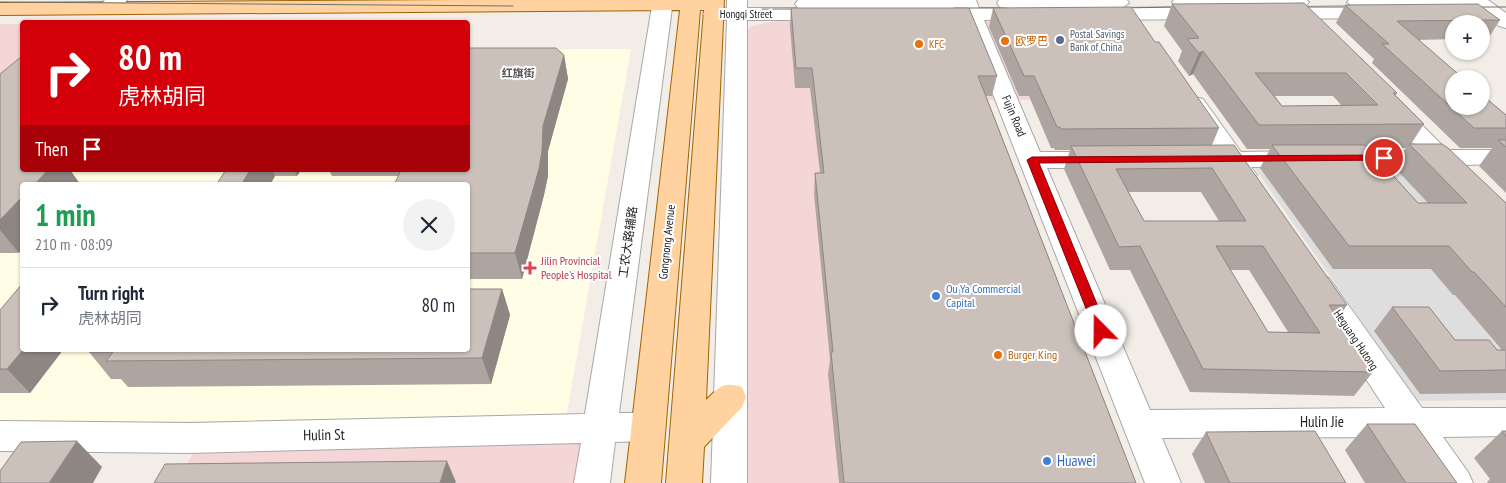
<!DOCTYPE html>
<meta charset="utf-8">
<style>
body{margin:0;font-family:"PT Sans Narrow","Noto Sans SC",sans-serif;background:#f2f2f3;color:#1f2937;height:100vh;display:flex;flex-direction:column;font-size:19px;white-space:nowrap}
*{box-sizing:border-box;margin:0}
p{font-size:16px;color:#747a83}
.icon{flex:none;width:28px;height:28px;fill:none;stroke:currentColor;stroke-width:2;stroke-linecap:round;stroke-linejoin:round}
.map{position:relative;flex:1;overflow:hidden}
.drawer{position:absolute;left:20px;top:182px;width:450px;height:170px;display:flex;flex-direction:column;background:#fff;border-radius:5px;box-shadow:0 1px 4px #0004}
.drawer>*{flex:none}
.top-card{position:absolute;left:20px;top:20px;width:450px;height:152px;border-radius:5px;box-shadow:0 1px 4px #0004;background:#d30009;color:#fff;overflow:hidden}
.controls{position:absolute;left:1445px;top:15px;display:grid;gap:10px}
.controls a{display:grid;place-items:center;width:45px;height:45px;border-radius:50%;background:#fff;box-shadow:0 1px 4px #0004;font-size:25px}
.pin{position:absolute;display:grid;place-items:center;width:42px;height:42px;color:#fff;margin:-21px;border:2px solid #fff;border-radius:50%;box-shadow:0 1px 5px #0007}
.me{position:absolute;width:55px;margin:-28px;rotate:338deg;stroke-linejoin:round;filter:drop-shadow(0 0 4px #0008)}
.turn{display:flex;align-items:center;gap:18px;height:105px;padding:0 15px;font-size:22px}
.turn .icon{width:65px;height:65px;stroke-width:2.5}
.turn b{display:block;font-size:35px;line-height:42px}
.then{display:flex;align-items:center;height:48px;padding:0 15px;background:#0003;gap:10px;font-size:19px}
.round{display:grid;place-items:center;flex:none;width:52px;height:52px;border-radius:26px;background:#f2f2f3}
.head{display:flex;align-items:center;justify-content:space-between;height:85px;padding:0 15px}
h1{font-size:30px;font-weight:600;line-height:38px;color:#1e9e55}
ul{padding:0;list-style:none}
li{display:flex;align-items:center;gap:15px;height:75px;padding:0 15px;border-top:1px solid #e0e1e3}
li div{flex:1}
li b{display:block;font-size:19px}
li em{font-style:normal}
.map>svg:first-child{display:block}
.residential{fill:#dfdede}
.commercial{fill:#f4d6d6}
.education{fill:#fffee4;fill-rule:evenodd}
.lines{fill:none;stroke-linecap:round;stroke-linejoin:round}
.minor-casing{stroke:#a8a8a8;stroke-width:2}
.major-casing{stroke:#9f6400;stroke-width:2}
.minor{fill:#fff;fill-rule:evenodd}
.major{fill:#ffd2a0;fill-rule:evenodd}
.tram{stroke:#6f6f6f;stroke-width:1}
.wall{fill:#afa5a0;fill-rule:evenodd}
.shaded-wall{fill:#8e8682}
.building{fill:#cbc0ba;stroke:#8e8682;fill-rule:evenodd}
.route{fill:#d30009;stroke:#890006}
.service-dot{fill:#5c6f8a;stroke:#fff;stroke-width:2}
.food-dot{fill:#e8710a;stroke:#fff;stroke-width:2}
.health-dot{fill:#e0444e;stroke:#fff;stroke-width:2}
.shop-dot{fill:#3f7fe0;stroke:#fff;stroke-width:2}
.labels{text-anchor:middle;stroke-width:4;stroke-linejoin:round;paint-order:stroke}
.far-street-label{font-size:11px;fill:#212121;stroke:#fff}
.far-service-label{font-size:11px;fill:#4e5e75;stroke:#fff;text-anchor:start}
.far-food-label{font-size:11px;fill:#c56008;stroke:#fff;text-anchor:start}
.far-neighbourhood-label{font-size:11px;font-weight:bold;fill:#545454;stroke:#fff}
.street-label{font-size:12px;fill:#212121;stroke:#fff}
.health-label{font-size:12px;fill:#be3a42;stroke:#fff;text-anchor:start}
.shop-label{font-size:12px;fill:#366cbe;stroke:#fff;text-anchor:start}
.food-label{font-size:12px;fill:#c56008;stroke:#fff;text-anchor:start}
.near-street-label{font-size:15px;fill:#212121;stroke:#fff}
.near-shop-label{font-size:15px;fill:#366cbe;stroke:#fff;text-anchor:start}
</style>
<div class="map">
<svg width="1506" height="483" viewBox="0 0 1506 483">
<rect width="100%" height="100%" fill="#f2eee7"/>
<path class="residential" d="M 1254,167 L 1435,167 L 1506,240 L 1506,400 L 1417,401 Z"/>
<g class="commercial">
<path d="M 777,21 L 1129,21 L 1182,98 L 987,100 L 1133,483 L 746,483 L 747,33 L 749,28 L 756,25 Z"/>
<path d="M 0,24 L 22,24 L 22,87 L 0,99 Z"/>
<path d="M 583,441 L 576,483 L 176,483 L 196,448 Z"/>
</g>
<path class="education" d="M 468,49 L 631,49 L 566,418 L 0,423 L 0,99 L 22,170 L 468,170 ZM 22,185 L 468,185 L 468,350 L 22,350 Z"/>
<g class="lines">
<g class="minor-casing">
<g id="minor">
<path d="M 105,0 L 127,0 C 120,10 111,16 99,13 L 96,9 Z"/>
<path d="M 653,0 L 673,0 L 619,413 L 648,413 L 660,417 L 665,427 L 660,437 L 648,441 L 615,442 L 610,483 L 574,483 L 581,443 L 190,453 L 0,451 L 0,421 L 190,423 L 585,414 Z"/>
<path d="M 727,0 L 747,0 L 747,8 L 798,8 L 795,4 L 798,0 L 976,0 L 979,8 L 1005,8 L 1000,7 L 997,3 L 999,0 L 1127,0 L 1129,3 L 1122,8 L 1181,7 L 1175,6 L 1172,2 L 1174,0 L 1307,0 L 1309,2 L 1306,6 L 1302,7 L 1352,6 L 1347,2 L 1349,0 L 1488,0 L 1506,13 L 1506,28 L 1499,26 L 1474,8 L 1385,8 L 1389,12 L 1386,16 L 1379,18 L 1277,19 L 1270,17 L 1267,13 L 1270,9 L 1275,8 L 1206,8 L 1211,9 L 1214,13 L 1211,17 L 1204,19 L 1097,20 L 1090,18 L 1087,14 L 1090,10 L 1095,9 L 1031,9 L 1036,10 L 1039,14 L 1036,18 L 984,20 L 1040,152 L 1103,152 L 1112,155 L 1115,160 L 1112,165 L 1103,168 L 1047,168 L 1150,410 L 1385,408 L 1304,285 L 1309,278 L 1319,275 L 1329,278 L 1422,408 L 1506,408 L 1506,436 L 1443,437 L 1468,472 L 1473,483 L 1435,483 L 1404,437 L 1162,438 L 1181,483 L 1145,483 L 964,20 L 928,18 L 925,14 L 928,10 L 932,9 L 833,10 L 837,14 L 834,18 L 827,20 L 747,20 L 747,483 L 711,483 L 727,20 L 706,18 L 703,14 L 706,10 L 727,8 Z"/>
<path d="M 1195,97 L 1203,99 L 1241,152 L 1301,151 L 1310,154 L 1313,159 L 1310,164 L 1301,167 L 1251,167 L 1257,175 L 1253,181 L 1244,183 L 1235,181 L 1226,167 L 1210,165 L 1207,160 L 1210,155 L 1217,153 L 1184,104 L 1187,99 Z"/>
<path d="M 1391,100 L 1399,102 L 1447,150 L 1506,150 L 1506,164 L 1461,165 L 1458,171 C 1447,174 1442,173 1434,165 L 1341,167 L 1332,164 L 1329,159 L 1332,154 L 1341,151 L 1420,151 L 1380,107 L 1383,102 Z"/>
</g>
</g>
<g class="major-casing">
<path id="major" d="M 460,0 L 724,0 L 706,400 C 719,387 723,381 742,387 L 746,397 L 742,407 L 704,447 L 702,483 L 666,483 L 704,10 L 700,10 L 661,483 L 625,483 L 680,10 L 0,15 L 0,3 Z"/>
</g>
<use href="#minor" class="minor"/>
<use href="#major" class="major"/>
<g class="tram">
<path d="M 0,2 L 513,6"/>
<path d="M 1294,7 L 1359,7"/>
<path d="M 1469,7 L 1506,7"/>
<path d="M 954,8 L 1007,8"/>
<path d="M 1117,8 L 1184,7"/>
<path d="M 762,9 L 804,9"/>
</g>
</g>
<g class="wall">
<path d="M 1172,4 L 1397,93 L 1395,96 L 1424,124 L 1411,144 L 1506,203 L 1506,393 L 1420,394 L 1374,331 L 1392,307 L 1455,340 L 1497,350 L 1502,350 L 1455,295 L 1453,295 L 1431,269 L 1333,269 L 1260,168 L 1270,149 L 1247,149 L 1193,74 L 1189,76 L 1178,61 L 1182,51 L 1164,26 ZM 1275,96 L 1333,96 L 1341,105 L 1282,106 ZM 1369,148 L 1406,148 L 1394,167 L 1428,203 L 1418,203 Z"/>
<path d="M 1345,5 L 1500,20 L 1488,39 L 1481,39 L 1481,24 L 1454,24 L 1454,39 L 1418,40 L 1506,115 L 1506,193 L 1479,166 L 1492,148 L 1460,148 L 1372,63 L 1374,59 L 1336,23 Z"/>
<path d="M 791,8 L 997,76 L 992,96 L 986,96 L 1136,483 L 839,483 L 828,374 L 830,360 L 814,194 L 815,173 L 820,173 L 810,88 L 795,88 L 790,27 Z"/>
<path d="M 993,8 L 1155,42 L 1219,128 L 1212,145 L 1347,305 L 1338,319 L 1373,372 L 1354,396 L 1190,392 L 1130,270 L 1110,270 L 1064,169 L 1070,150 L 1055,150 L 1054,148 L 1051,148 L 1029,96 L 1019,96 L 989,27 ZM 1128,192 L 1201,192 L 1219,221 L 1144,221 ZM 1230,270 L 1249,270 L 1288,332 L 1268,332 Z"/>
<path d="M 564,55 L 568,79 L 548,151 L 548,176 L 544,195 L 522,279 L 468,279 L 468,185 L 399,176 L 332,176 L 329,170 L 468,170 Z"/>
<path d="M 0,74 L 22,170 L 70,170 L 80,184 L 80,185 L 22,185 L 19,253 L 0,253 Z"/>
<path d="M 226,170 L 301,170 L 297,176 L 275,176 L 270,185 L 216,185 Z"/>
<path d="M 502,289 L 510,315 L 491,384 L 128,387 L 121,379 L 111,379 L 89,352 L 468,350 Z"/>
<path d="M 0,310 L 22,350 L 63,350 L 30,393 L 0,393 Z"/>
<path d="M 1367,424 L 1457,483 L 1365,483 L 1345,450 Z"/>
<path d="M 1502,431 L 1506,431 L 1506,483 L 1488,483 L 1487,482 L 1490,479 L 1474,458 Z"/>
<path d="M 1206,432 L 1346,483 L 1205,483 L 1192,454 Z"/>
</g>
<g class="shaded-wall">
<path d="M 1203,51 L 1193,74 L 1189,76 L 1199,53 Z"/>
<path d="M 564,55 L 568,79 L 548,151 L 548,176 L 544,195 L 522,279 L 515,253 L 543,126 Z"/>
<path d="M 34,170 L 70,170 L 80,184 L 80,185 L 34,185 Z"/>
<path d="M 250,170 L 272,170 L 275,176 L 270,185 L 241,185 Z"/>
<path d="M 294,170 L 301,170 L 297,176 Z"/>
<path d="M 22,197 L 22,249 L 19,253 L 0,230 L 0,220 Z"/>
<path d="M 502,289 L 510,315 L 491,384 L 482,358 Z"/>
<path d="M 23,350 L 63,350 L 30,393 L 7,369 Z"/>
<path d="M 77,441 L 102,467 L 93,483 L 49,483 Z"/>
<path d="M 447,461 L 456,482 L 455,483 L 440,483 Z"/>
</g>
<g class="building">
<path d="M 1304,3 L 1397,93 L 1393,93 L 1424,124 L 1259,125 L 1203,51 L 1199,53 L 1187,39 L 1199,38 L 1172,4 ZM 1255,73 L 1346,73 L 1378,105 L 1282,106 Z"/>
<path d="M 1478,4 L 1500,20 L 1397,21 L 1464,79 L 1454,79 L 1454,106 L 1481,106 L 1481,94 L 1506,115 L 1506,128 L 1474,128 L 1382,44 L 1389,44 L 1345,5 Z"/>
<path d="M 1131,7 L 1155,42 L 1159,42 L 1219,128 L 1061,129 L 1060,127 L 1057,127 L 1034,76 L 1024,76 L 993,8 Z"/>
<path d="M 791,8 L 969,8 L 997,76 L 978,76 L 1136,483 L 844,483 L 831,352 L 833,352 L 815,173 L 824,173 L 812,68 L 796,68 Z"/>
<path d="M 468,48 L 556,48 L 564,55 L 543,126 L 542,151 L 539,169 L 515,253 L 468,253 L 468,185 L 394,185 L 401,170 L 468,170 Z"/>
<path d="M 22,56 L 22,170 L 48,170 L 34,185 L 22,185 L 22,197 L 0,220 L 0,74 Z"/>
<path d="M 1498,140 L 1506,140 L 1506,147 Z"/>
<path d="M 1409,144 L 1442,144 L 1448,148 L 1506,203 L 1506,307 L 1474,272 L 1472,272 L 1449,246 L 1349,246 L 1272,145 L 1365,145 L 1418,203 L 1467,203 Z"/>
<path d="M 1234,145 L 1347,305 L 1329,305 L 1373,372 L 1203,369 L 1140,246 L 1119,247 L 1071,146 ZM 1212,168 L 1246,221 L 1144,221 L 1116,169 ZM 1216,246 L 1263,246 L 1320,333 L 1268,332 Z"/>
<path d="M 226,170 L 250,170 L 241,185 L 263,184 L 216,185 Z"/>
<path d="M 22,284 L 23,350 L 7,369 L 0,369 L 0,310 Z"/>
<path d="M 468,289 L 502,289 L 482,358 L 106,361 L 113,352 L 89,352 L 90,350 L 468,350 Z"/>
<path d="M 1392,307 L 1429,307 L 1455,340 L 1489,340 L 1497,350 L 1506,350 L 1506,370 L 1440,371 Z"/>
<path d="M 1367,424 L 1415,424 L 1457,483 L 1406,483 Z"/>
<path d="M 1315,431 L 1346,483 L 1230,483 L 1206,432 Z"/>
<path d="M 1502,431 L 1506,431 L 1506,437 Z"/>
<path d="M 77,441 L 49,483 L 0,483 L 0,471 L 21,442 Z"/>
<path d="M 447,461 L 440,483 L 154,483 L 165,464 Z"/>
</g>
<path class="route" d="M 1384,155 L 1389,158 L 1388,160 L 1039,163 L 1108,331 L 1106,335 L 1097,335 L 1095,331 L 1027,160 L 1032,157 Z"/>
<circle class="service-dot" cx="1060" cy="40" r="5"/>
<g class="food-dot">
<circle cx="1005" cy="41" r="5"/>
<circle cx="919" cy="44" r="5"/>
<circle cx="998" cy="355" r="5"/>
</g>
<path class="health-dot" d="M527.5 260.5h5v5h5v5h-5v5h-5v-5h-5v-5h5z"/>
<g class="shop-dot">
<circle cx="936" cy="296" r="5"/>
<circle cx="1047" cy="461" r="5"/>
</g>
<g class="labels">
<g class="far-street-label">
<text x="746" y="18">Hongqi Street</text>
</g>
<g class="far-service-label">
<text x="1070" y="38">Postal Savings<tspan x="1070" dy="13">Bank of China</tspan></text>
</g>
<g class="far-food-label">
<text x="1015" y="45">欧罗巴</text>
<text x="929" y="48">KFC</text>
</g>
<g class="far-neighbourhood-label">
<text x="518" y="77">红旗街</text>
</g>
<g class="street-label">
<text transform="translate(1014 116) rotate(67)" y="4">Fujin Road</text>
<text transform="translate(628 242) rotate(-82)" y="4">工农大路辅路</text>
<text transform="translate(667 242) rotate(-84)" y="4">Gongnong Avenue</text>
<text transform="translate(1356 340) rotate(56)" y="4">Heguang Hutong</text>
</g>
<g class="health-label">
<text x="541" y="265">Jilin Provincial<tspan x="541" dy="14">People's Hospital</tspan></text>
</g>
<g class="shop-label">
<text x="946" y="293">Ou Ya Commercial<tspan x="946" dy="14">Capital</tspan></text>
</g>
<g class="food-label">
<text x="1008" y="359">Burger King</text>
</g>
<g class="near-street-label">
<text x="1322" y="427">Hulin Jie</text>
<text transform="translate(324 435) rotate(-1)" y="5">Hulin St</text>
</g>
<g class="near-shop-label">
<text x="1057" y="466">Huawei</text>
</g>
</g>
</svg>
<div class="controls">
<a>+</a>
<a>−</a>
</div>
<div class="pin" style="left:1384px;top:158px;background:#d93025"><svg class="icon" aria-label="arrive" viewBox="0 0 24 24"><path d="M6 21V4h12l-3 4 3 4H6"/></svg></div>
<svg class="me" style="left:1101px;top:331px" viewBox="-20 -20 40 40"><circle r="19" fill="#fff"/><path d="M0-13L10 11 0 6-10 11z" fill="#d30009"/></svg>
<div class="top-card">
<div class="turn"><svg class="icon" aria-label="right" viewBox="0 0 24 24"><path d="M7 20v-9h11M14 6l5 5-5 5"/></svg><div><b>80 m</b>虎林胡同</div></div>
<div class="then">Then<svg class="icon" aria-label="arrive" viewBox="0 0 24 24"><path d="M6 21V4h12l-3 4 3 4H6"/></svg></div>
</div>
<section class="drawer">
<div class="head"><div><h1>1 min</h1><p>210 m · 08:09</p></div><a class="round"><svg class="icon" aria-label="close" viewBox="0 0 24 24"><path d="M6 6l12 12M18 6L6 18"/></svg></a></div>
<ul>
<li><svg class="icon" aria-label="right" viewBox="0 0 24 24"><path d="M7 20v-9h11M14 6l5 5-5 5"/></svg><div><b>Turn right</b><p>虎林胡同</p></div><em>80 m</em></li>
</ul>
</section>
</div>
